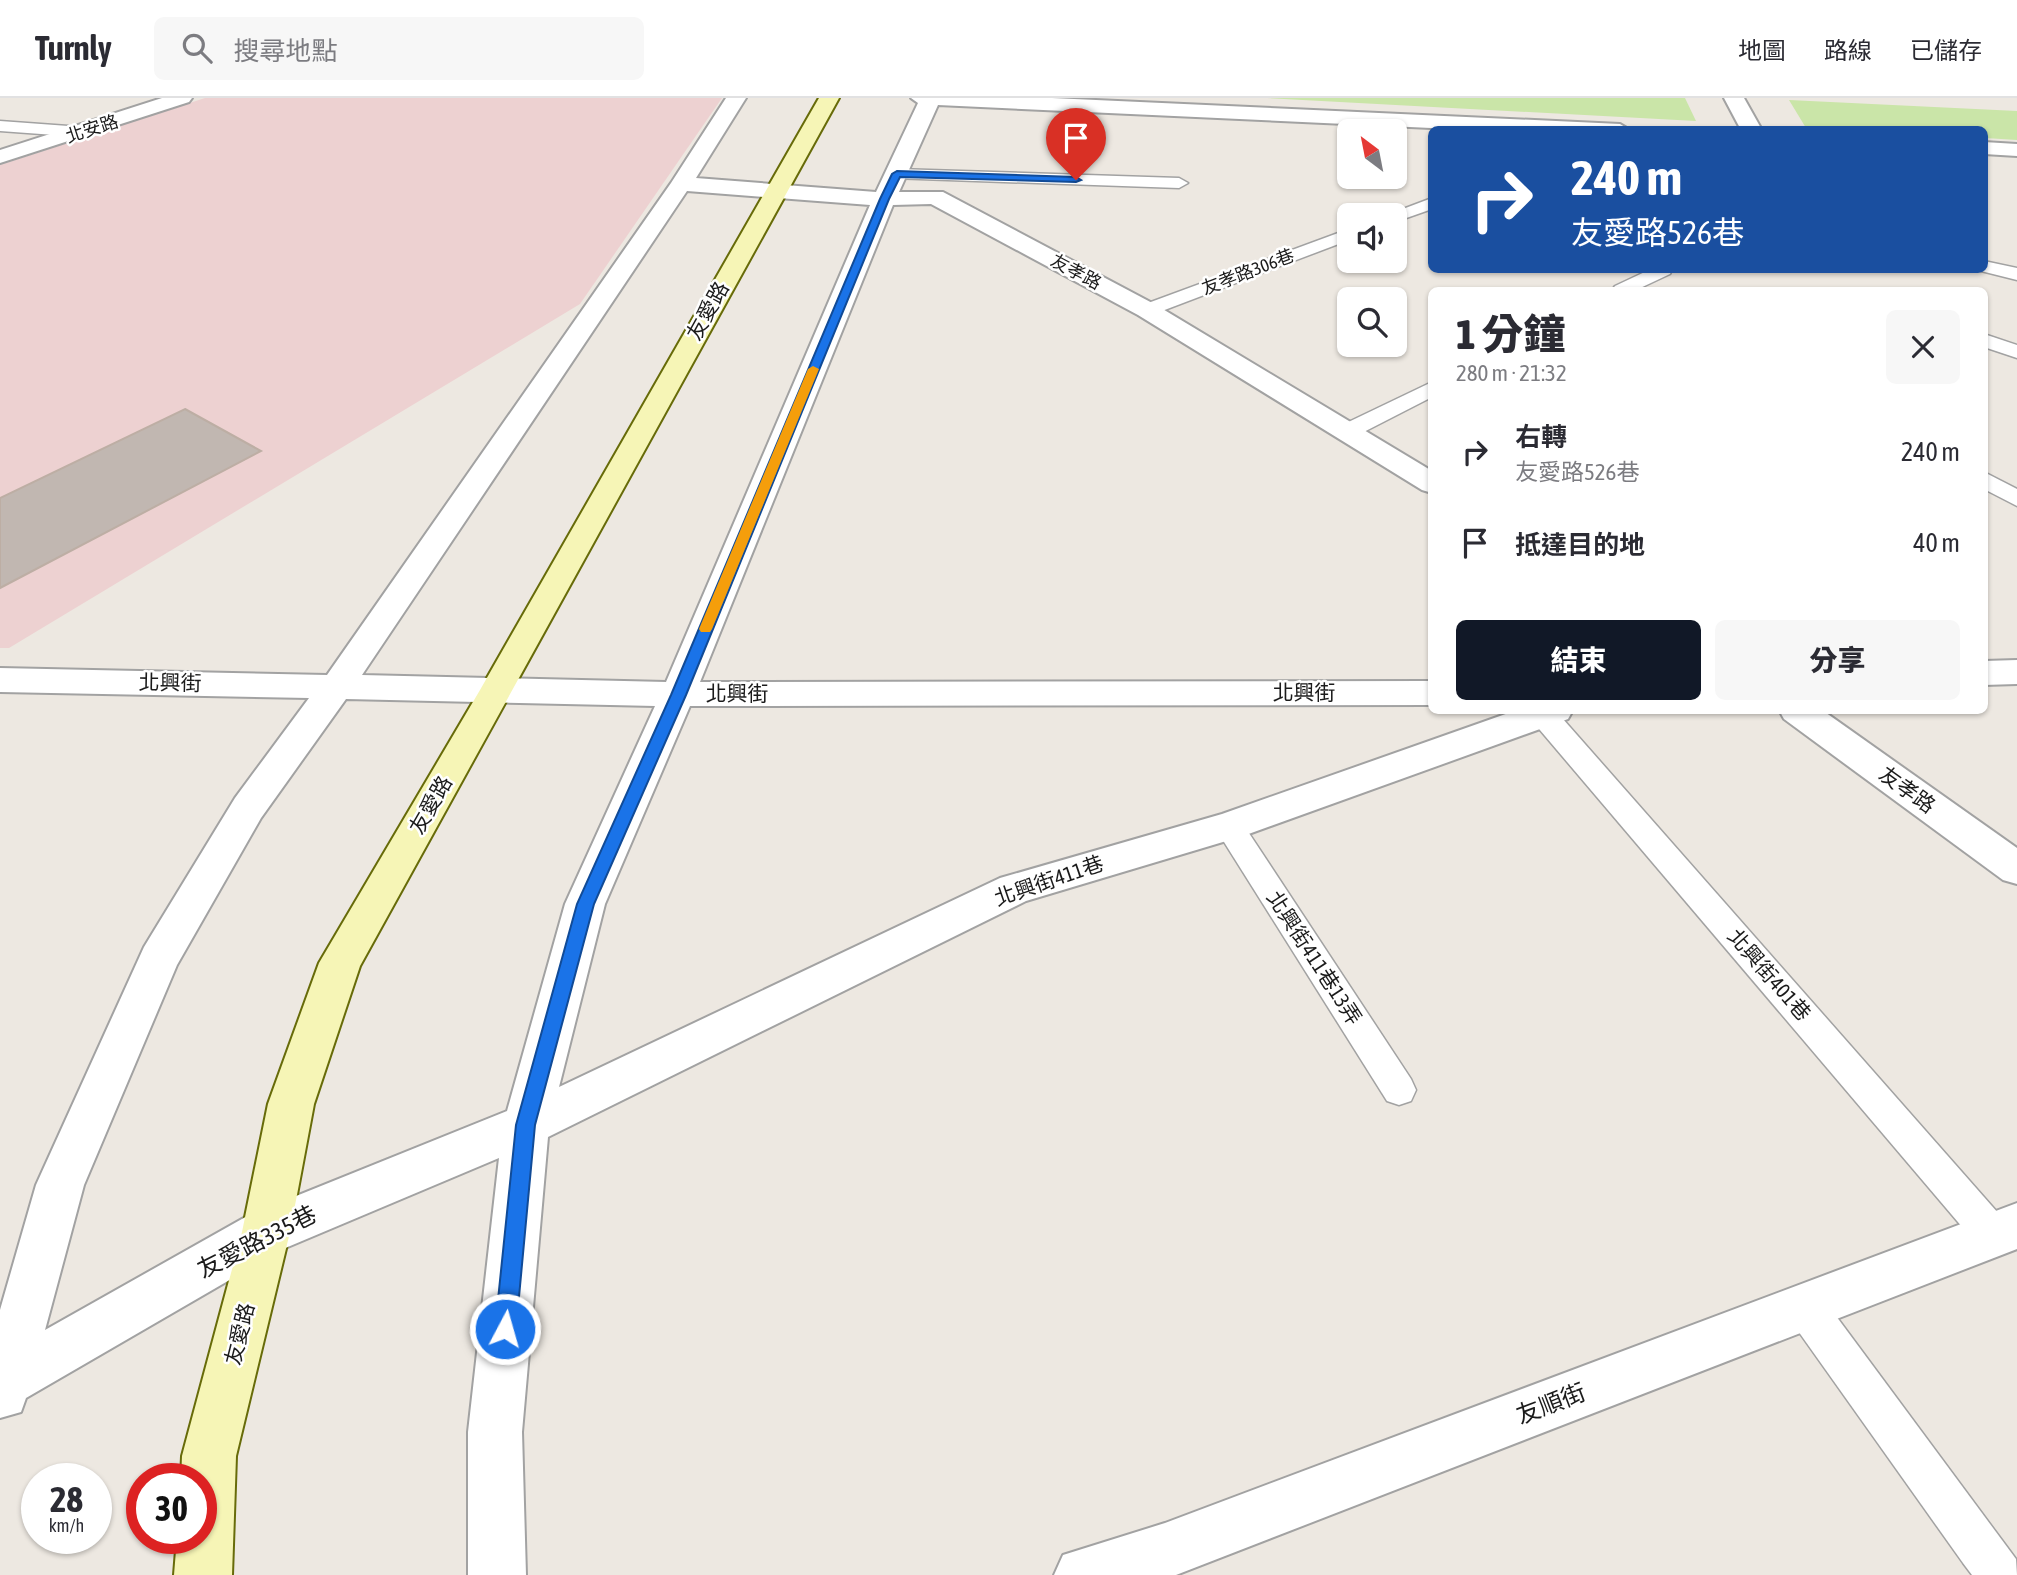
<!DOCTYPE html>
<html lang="zh-TW">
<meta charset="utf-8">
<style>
body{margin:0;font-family:"Asap Condensed","Noto Sans TC",sans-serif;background:#f7f7f7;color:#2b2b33;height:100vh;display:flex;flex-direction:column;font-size:26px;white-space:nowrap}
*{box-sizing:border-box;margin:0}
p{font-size:23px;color:#7c7c81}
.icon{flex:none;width:38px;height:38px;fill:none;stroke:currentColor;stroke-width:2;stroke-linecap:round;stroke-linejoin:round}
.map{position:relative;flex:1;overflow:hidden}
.drawer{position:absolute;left:1428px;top:189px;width:560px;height:427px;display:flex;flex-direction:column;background:#fff;border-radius:10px;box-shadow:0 2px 5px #0004}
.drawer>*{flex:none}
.banner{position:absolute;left:1428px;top:28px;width:560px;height:147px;border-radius:10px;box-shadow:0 2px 5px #0004;background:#1a4fa0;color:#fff;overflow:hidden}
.needle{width:46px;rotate:328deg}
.buttons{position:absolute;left:1337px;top:21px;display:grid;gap:14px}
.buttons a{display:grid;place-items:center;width:70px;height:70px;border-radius:10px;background:#fff;box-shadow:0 2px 5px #0004;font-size:35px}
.speed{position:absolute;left:21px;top:1365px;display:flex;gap:14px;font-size:35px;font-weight:700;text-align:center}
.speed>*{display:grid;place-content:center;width:91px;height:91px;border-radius:50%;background:#fff;box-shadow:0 2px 5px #0004;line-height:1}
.speed small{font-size:18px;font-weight:400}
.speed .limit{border:10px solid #d22;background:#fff;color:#111}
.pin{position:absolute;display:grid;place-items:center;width:60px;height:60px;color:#fff;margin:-72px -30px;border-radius:50% 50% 50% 0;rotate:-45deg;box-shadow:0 0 7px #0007}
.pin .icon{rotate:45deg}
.me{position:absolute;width:77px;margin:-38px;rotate:6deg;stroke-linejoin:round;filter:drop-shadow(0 0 5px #0008)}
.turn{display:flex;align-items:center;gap:24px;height:147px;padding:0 28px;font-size:32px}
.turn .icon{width:91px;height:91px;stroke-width:2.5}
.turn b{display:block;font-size:49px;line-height:60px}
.round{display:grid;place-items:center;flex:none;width:74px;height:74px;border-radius:10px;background:#f7f7f7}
.head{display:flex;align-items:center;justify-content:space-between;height:119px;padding:0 28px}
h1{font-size:42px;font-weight:800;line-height:52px}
.action{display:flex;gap:14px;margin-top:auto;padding:14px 28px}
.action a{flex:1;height:80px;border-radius:10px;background:#111827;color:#fff;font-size:28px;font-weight:800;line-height:80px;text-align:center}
.action a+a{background:#f7f7f7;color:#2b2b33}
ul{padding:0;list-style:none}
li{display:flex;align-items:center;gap:21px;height:91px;padding:0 28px}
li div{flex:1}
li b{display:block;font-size:26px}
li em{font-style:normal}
header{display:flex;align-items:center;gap:42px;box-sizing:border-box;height:98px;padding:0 35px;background:#fff;border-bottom:2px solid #e1e1e2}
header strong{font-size:33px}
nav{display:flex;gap:38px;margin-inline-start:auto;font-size:24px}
.search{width:490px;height:63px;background:#f7f7f7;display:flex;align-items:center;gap:18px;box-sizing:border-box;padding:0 24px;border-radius:10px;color:#7c7c81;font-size:26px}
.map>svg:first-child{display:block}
.commercial{fill:#edd1d1}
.grass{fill:#cae5a8}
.building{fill:#c1b7b1;stroke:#bdaea4;stroke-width:2}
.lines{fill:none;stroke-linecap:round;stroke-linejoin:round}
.lane-casing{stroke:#a2a2a2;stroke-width:3}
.street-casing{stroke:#a2a2a2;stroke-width:4}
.secondary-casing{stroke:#676b09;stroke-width:4}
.lane{fill:#fff;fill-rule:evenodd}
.street{fill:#fff;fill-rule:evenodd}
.secondary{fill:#f6f5b6;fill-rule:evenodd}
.route{fill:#1a73e8;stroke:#114b97;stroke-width:2}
.slow{fill:#f59e0b}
.labels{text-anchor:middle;stroke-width:5;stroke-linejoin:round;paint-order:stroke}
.far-street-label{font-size:18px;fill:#1b1b1b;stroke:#fff}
.street-label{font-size:21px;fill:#1b1b1b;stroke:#fff}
.near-street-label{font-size:24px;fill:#1b1b1b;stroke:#fff}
</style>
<header>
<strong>Turnly</strong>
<div class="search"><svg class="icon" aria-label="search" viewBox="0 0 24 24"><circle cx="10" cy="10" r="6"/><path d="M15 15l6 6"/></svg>搜尋地點</div>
<nav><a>地圖</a><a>路線</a><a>已儲存</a></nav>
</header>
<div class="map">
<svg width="2017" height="1477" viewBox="0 0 2017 1477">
<rect width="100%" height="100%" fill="#ede8e1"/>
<path class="commercial" d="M 205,0 L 722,0 L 580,206 L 9,550 L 0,550 L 0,67 Z"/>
<g class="grass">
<path d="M 1267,0 L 1685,0 L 1696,23 Z"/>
<path d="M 1789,2 L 2017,13 L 2017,42 L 1985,40 L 1984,32 L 1806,30 Z"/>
</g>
<path class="building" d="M 185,311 L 261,353 L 0,490 L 0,400 Z"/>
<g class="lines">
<g class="lane-casing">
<g id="lane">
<path d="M 0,23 L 82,29 L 90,34 L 82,39 L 0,33 Z"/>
<path d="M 897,71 L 1179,80 L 1188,85 L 1179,90 L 891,80 L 889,76 Z"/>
<path d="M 1432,100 L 1432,111 L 1395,124 L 1395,117 L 1387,117 Z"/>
<path d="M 1349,131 L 1349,142 L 1154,216 L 1147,218 L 1137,212 L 1140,208 Z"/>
<path d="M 1984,163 L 2017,170 L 2017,182 L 1977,172 L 1984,172 Z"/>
<path d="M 1649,172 L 1672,172 L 1670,176 L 1636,192 L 1612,192 L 1615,188 Z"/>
<path d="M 1984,236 L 2017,247 L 2017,260 L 1984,249 Z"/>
<path d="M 1432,284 L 1432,299 L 1354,339 L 1338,339 L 1335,334 L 1338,329 Z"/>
<path d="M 1984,374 L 2017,391 L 2017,408 L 1984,391 Z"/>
<path d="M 1534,612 L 1555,612 L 2006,1124 L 2012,1137 L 2006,1150 L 1993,1155 L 1980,1150 L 1534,625 L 1530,618 Z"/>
<path d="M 1229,717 L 1239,720 L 1411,981 L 1416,992 L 1411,1003 L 1399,1007 L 1387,1003 L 1219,736 L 1214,728 L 1219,720 Z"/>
<path d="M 1805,1190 L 1819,1195 L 2016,1461 L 2017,1477 L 1972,1477 L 1963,1465 L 1791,1223 L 1786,1209 L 1791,1195 Z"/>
</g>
</g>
<g class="street-casing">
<g id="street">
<path d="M 162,0 L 192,0 L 189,4 L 0,65 L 0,52 Z"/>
<path d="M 726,0 L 746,0 L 696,80 L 876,94 L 918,5 L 911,0 L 1052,0 L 1620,26 L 1630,32 L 1474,32 L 938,7 L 899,94 L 943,94 L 1156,207 L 1432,373 L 1432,395 L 1422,392 L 1138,217 L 931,106 L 893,107 L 700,584 L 1432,583 L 1432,607 L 690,608 L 605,806 L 559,989 L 1000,780 L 1222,716 L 1517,612 L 1573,612 L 1568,621 L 1243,738 L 1026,803 L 548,1039 L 522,1334 L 526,1477 L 468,1477 L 468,1334 L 499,1060 L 283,1151 L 26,1300 L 21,1314 L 0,1320 L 0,1212 L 36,1087 L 144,849 L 235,700 L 309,600 L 0,594 L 0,570 L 327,577 L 671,85 ZM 687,93 L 870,107 L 666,584 L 362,577 ZM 346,601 L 655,608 L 565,806 L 507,1013 L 249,1117 L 45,1232 L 84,1087 L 177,867 L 261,720 Z"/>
<path d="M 1724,0 L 1744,0 L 1762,32 L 1741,32 Z"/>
<path d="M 1984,44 L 2017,46 L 2017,58 L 1984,56 Z"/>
<path d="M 2017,562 L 2017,586 L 1984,587 L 1984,563 Z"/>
<path d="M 1779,612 L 1822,612 L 2017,750 L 2017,786 L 2003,782 L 1784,621 Z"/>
<path d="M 2017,1105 L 2017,1151 L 1176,1477 L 1054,1477 L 1063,1457 L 1165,1425 Z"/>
</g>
</g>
<g class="secondary-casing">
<path id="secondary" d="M 819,0 L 839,0 L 360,868 L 314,1006 L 290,1134 L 236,1358 L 232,1477 L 174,1477 L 177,1440 L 201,1440 L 201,1381 L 181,1381 L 182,1358 L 242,1134 L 268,1006 L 319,865 L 480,592 Z"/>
</g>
<use href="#lane" class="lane"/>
<use href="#street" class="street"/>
<use href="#secondary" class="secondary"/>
</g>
<path class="route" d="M 897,73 L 1076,79 L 1081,82 L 1076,84 L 900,79 L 889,101 L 686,597 L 594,806 L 535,1027 L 516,1231 L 513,1239 L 505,1242 L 498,1239 L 495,1231 L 516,1027 L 577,806 L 671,597 L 880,101 L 892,76 Z"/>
<path class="slow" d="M 813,268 L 819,271 L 712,531 L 710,534 L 701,534 L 699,531 L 808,271 Z"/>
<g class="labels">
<g class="far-street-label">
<text transform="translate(92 31) rotate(-18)" y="6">北安路</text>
<text transform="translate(1076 174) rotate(28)" y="6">友孝路</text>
<text transform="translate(1248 174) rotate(-21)" y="6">友孝路306巷</text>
</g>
<g class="street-label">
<text transform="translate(708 213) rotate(-61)" y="7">友愛路</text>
<text transform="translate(170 585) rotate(1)" y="7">北興街</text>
<text x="1304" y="602">北興街</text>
<text x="737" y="603">北興街</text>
<text transform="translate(1907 692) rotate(36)" y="7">友孝路</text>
<text transform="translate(431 707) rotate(-60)" y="7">友愛路</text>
<text transform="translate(1049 783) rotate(-19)" y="7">北興街411巷</text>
<text transform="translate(1314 860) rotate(57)" y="7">北興街411巷13弄</text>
<text transform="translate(1769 877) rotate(49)" y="7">北興街401巷</text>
<text transform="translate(240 1236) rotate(-76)" y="7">友愛路</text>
</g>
<g class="near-street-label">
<text transform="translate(257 1144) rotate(-27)" y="8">友愛路335巷</text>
<text transform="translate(1551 1306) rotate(-21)" y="8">友順街</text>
</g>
</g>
</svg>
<div class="buttons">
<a><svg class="needle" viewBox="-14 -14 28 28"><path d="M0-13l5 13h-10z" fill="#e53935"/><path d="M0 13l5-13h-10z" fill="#7c7c81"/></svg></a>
<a><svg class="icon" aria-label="sound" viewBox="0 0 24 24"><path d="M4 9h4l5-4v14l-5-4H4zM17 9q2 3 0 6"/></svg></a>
<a><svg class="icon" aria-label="search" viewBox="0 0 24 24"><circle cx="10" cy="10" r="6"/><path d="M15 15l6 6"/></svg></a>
</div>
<div class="speed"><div>28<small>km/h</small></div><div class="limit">30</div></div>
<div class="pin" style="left:1076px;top:82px;background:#d93025"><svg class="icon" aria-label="arrive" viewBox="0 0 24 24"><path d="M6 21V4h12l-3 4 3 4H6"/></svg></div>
<svg class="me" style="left:505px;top:1231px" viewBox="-20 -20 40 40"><circle r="17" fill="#1a73e8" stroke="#fff" stroke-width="3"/><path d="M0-11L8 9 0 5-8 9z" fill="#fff"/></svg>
<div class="banner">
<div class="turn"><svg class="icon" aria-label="right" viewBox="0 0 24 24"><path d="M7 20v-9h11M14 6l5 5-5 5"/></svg><div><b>240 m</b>友愛路526巷</div></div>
</div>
<section class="drawer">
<div class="head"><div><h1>1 分鐘</h1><p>280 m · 21:32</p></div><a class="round"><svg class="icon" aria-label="close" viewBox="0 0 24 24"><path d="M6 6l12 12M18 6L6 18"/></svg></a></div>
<ul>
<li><svg class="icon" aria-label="right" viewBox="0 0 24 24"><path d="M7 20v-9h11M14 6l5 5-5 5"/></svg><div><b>右轉</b><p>友愛路526巷</p></div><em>240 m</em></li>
<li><svg class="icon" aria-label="arrive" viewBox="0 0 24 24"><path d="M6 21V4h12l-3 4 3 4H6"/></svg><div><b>抵達目的地</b></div><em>40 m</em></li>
</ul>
<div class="action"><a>結束</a><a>分享</a></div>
</section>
</div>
